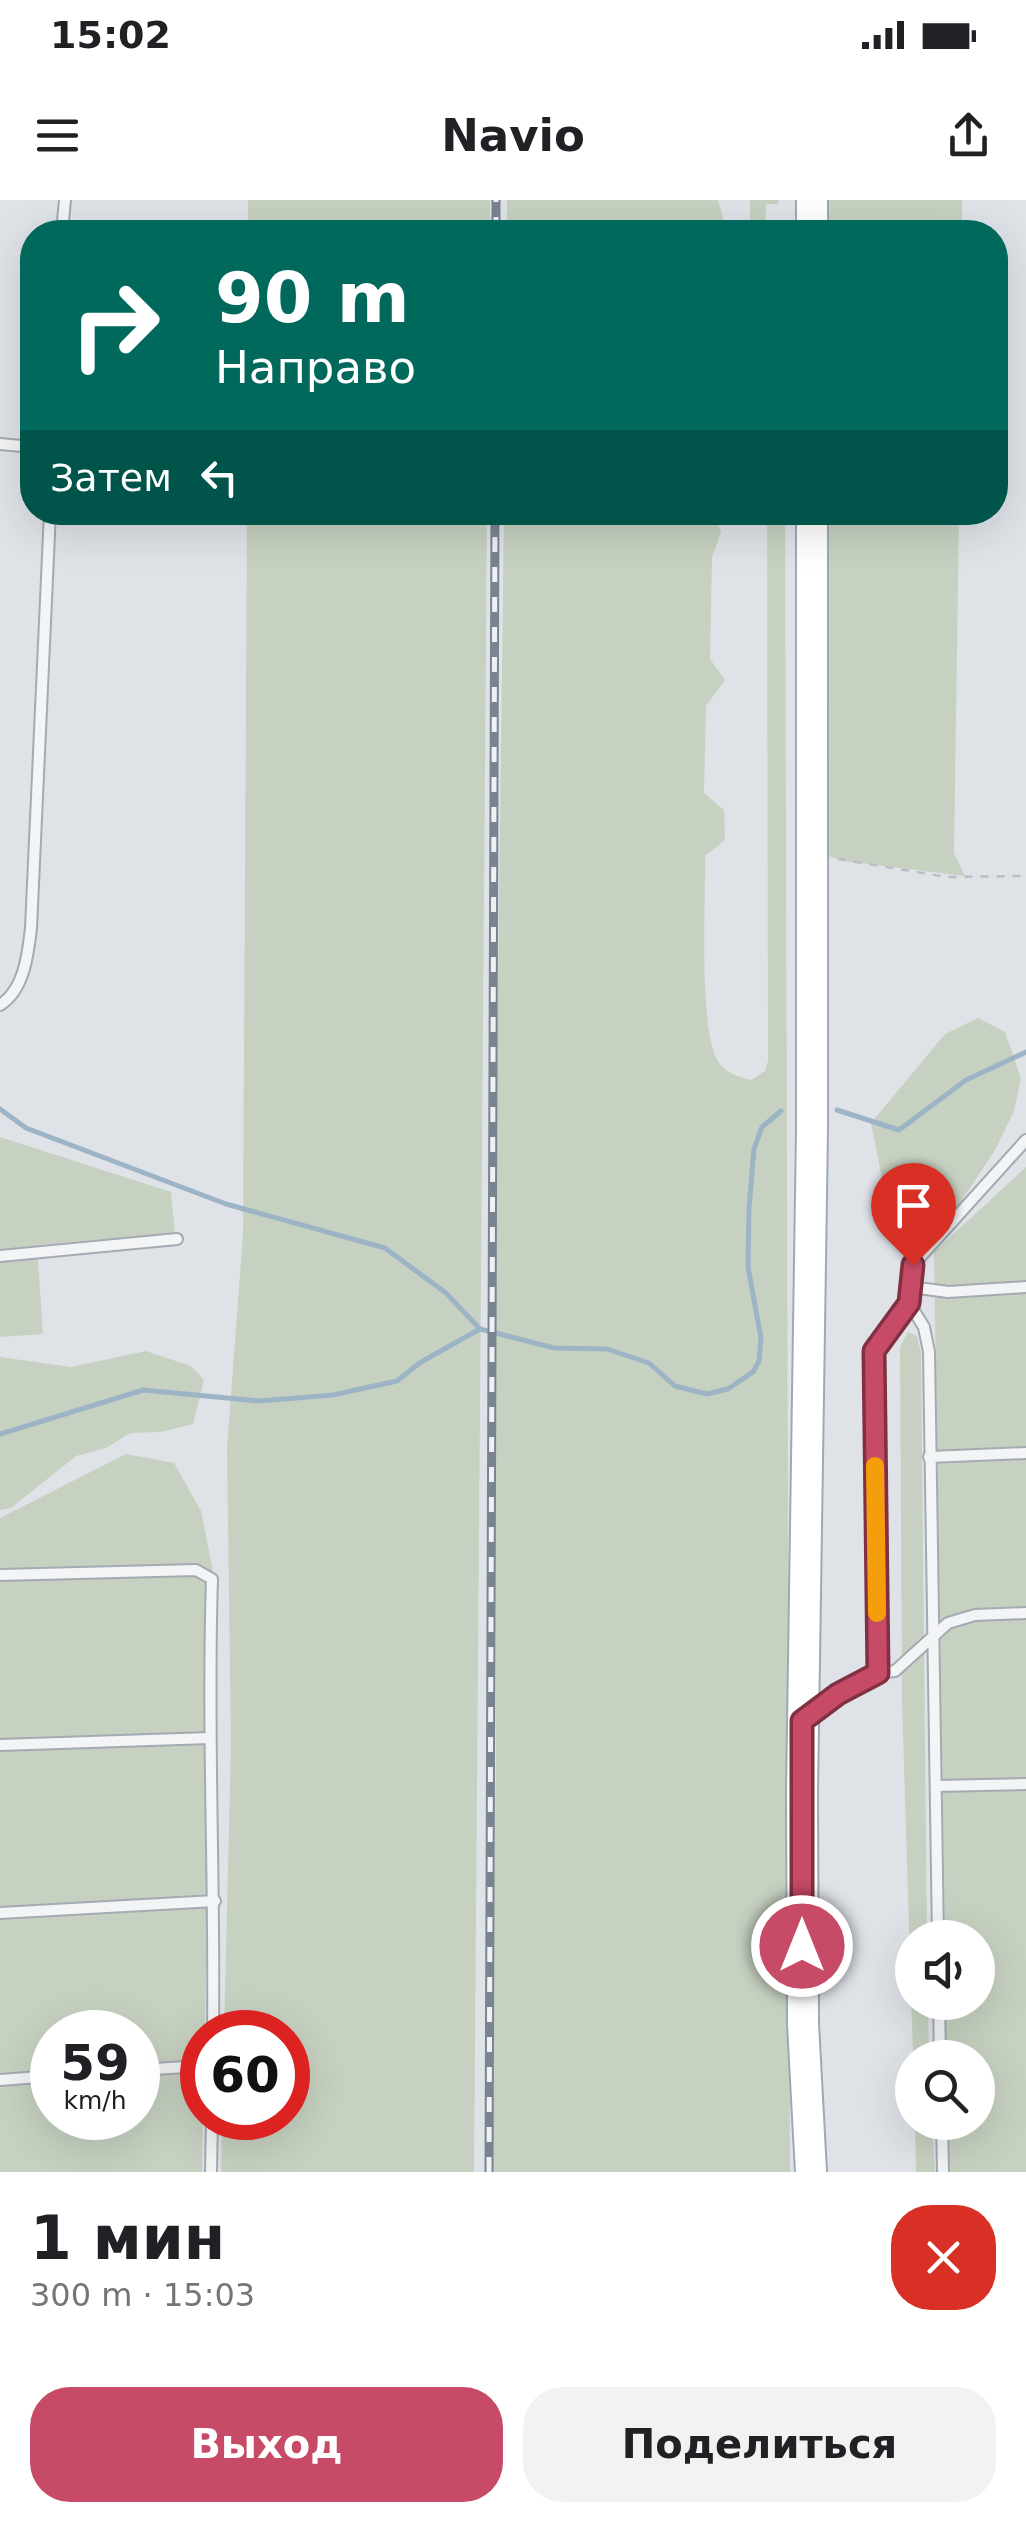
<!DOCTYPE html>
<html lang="ru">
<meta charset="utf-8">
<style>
body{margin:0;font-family:"DejaVu Sans",sans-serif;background:#f2f2f2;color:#202124;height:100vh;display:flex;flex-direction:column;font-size:38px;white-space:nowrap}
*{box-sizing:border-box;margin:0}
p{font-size:32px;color:#757577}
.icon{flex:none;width:55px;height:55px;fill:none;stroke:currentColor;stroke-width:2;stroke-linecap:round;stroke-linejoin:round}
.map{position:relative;height:1972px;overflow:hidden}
.details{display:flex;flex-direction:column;background:#fff;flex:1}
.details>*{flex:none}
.guide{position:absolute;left:20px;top:20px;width:988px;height:305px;border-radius:40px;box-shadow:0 10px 40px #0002;background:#00695c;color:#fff;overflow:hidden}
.buttons{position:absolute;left:895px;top:1720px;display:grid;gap:20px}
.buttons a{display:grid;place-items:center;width:100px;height:100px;border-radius:50%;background:#fff;box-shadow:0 10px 40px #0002;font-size:50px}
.speed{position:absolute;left:30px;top:1810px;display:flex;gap:20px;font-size:50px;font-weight:700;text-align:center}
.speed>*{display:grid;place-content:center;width:130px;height:130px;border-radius:50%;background:#fff;box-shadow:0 10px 40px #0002;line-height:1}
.speed small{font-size:25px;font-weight:400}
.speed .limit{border:15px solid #d22;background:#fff;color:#111}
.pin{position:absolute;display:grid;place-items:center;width:85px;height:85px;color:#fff;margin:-102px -42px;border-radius:50% 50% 50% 0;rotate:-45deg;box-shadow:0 0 10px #0007}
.pin .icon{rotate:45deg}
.me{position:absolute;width:110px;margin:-55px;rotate:0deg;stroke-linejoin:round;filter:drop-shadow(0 0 8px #0008)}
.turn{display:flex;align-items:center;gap:35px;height:210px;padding:0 30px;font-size:45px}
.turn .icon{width:130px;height:130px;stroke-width:2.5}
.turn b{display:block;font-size:70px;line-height:85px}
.then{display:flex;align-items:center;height:95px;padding:0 30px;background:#0003;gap:20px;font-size:38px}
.round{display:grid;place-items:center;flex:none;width:105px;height:105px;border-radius:40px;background:#f2f2f2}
.summary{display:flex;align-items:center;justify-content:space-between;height:170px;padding:0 30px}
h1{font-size:60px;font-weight:600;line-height:75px}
.button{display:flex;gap:20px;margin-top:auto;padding:20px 30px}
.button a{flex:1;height:115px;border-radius:40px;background:#c74a66;color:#fff;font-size:40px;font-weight:600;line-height:115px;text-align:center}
.button a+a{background:#f2f2f2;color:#202124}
.status{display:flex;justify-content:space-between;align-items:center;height:70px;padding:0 50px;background:#fff;direction:ltr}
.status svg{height:28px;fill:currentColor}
header{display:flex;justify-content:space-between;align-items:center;height:130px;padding:0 30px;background:#fff;font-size:45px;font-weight:600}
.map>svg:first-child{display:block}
.green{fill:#c6d1c1;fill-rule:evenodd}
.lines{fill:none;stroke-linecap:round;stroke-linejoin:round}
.stream{stroke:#9cb4c6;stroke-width:5}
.service-casing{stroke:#a5aab2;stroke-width:14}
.primary-casing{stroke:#9fa9b3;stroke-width:34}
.path{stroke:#babec2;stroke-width:2.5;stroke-dasharray:8 8;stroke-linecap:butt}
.service{stroke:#f2f4f6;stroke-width:10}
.primary{stroke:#fff;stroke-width:30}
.rail-casing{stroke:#7a8490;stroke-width:9}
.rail{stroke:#eff2f5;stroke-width:5;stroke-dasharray:15;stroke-linecap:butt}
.route-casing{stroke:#813042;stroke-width:25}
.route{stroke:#c74a66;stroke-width:18}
.slow{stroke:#f59e0b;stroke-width:18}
</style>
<div class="status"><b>15:02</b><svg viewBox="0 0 49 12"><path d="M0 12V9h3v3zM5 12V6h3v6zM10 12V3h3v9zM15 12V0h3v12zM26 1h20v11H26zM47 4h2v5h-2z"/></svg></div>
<header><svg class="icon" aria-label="menu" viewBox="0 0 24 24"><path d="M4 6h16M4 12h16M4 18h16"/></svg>Navio<svg class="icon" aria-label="share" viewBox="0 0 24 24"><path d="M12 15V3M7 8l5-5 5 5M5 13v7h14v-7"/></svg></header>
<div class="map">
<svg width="1026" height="1972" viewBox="0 0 1026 1972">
<rect width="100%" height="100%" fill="#dfe3e8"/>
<g class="green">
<rect x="248" y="0" width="242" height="32"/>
<path d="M 507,0 L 718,0 L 727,32 L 507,32 Z"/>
<path d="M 750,0 L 779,0 L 778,4 L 766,4 L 765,32 L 750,32 Z"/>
<rect x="822" y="0" width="140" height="32"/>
<path d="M 247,313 L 487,313 L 474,1972 L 221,1972 L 222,1918 L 288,1918 L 288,1832 L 224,1832 L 231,1545 L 227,1248 L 243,1034 Z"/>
<path d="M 504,313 L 715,313 L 721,333 L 712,357 L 710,459 L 725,480 L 706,506 L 704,593 L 724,610 L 725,640 L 705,656 C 706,700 698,830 718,861 C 727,874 737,876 751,880 L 765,871 L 768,861 L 767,313 L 785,313 L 790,1972 L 490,1972 L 496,1552 L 494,1096 Z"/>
<path d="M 820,313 L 959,313 L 954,653 L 965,676 L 843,661 L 823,654 Z"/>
<path d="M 978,818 L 1005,832 L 1021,878 L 1014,911 L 995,950 L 960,1003 L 925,1039 L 895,1045 L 871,923 L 945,834 Z"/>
<path d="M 0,937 L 171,992 L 175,1033 L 37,1045 L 43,1134 L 0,1137 Z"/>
<path d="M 1026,967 L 1026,1972 L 947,1972 L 947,1923 L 978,1922 L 978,1858 L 946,1857 L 946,1803 L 978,1802 L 978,1738 L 945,1737 L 934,1052 Z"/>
<path d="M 908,1132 L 917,1136 L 921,1153 L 927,1737 L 912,1738 L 912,1802 L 928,1803 L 929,1858 L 913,1857 L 902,1501 L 900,1147 Z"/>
<path d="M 146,1151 L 191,1166 L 204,1180 L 193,1224 L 161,1232 L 130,1233 L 106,1248 L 76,1256 L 11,1308 L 0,1310 L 0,1157 L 71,1167 Z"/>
<path d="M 126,1254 L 174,1263 L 201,1311 L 214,1377 L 202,1972 L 0,1972 L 0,1318 ZM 52,1832 L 138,1832 L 138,1918 L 52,1918 Z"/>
<path d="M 915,1923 L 932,1923 L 935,1972 L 916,1972 Z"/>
</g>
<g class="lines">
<g class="stream">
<path d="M 0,909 L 26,928 L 226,1004 L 385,1048 L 446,1093 L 480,1129 L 554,1148 L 607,1149 L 649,1163 L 675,1186 L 707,1194 L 728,1189 L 753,1172 L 759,1161 L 761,1138 L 748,1067 L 749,1008 L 754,949 L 762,927 L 781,911"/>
<path d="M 837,910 L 899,930 L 966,880 L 1026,852"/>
<path d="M 0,1234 L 143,1190 L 259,1201 L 333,1195 L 397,1181 L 421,1162 L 480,1129"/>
</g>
<g class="service-casing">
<g id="service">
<path d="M 62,32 L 65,0"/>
<path d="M 0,244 L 32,247"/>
<path d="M 0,805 C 24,790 28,755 31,728 L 50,312"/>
<path d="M 0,1056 L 177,1039"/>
<path d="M 911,1087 L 948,1092 L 1026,1087"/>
<path d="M 909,1103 L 924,1127 L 929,1152 L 938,1738"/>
<path d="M 929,1257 L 1026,1253"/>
<path d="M 0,1375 L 196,1370 L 212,1379 C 207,1530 215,1681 213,1832"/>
<path d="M 878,1473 L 874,1151 L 909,1103 L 913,1065 L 1026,940"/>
<path d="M 807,1517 L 878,1473 L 895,1471 L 948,1423 L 975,1415 L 1026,1413"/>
<path d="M 0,1545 L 210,1538"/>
<path d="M 936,1586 L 1026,1584"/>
<path d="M 0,1713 L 215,1701"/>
<path d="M 939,1802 L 940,1858"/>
<path d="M 138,1870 L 202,1866"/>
<path d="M 0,1880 L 52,1876"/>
<path d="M 942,1922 L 943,1972"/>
<path d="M 211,1972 L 212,1918"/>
</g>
</g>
<g class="primary-casing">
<g id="primary">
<path d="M 812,32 L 812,0"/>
<path d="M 811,1972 L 803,1824 L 802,1592 L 812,929 L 812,312"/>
</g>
</g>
<path class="path" d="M 838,659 L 947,677 L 1026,676"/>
<use href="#service" class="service"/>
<use href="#primary" class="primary"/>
<g class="rail-casing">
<g id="rail">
<path d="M 496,32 L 496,0"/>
<path d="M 489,1972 L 495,312"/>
</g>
</g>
<use href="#rail" class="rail"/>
</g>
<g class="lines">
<g class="route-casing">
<path id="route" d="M 802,1746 L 802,1521 L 838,1494 L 878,1473 L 874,1151 L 909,1103 L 913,1065"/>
</g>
<use href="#route" class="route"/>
<path class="slow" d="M 875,1266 L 877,1413"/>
</g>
</svg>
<div class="buttons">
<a><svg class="icon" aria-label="sound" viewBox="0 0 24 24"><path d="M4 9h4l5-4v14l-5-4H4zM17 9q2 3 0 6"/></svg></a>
<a><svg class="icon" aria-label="search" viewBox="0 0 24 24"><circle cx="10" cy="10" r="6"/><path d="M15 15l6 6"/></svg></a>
</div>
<div class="speed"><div>59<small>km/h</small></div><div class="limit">60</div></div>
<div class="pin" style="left:913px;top:1065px;background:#d93025"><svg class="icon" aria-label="arrive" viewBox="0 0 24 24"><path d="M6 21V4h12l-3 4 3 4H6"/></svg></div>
<svg class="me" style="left:802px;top:1746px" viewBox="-20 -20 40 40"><circle r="17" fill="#c74a66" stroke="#fff" stroke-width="3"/><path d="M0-11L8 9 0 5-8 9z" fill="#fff"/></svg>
<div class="guide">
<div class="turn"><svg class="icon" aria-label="right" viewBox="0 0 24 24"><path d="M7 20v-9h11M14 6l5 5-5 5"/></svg><div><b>90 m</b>Направо</div></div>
<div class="then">Затем<svg class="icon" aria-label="left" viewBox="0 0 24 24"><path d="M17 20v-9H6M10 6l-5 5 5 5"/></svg></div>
</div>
</div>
<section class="details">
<div class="summary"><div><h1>1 мин</h1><p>300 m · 15:03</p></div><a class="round" style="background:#d93025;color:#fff"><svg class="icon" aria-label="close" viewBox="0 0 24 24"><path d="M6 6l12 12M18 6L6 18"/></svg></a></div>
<div class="button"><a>Выход</a><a>Поделиться</a></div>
</section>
